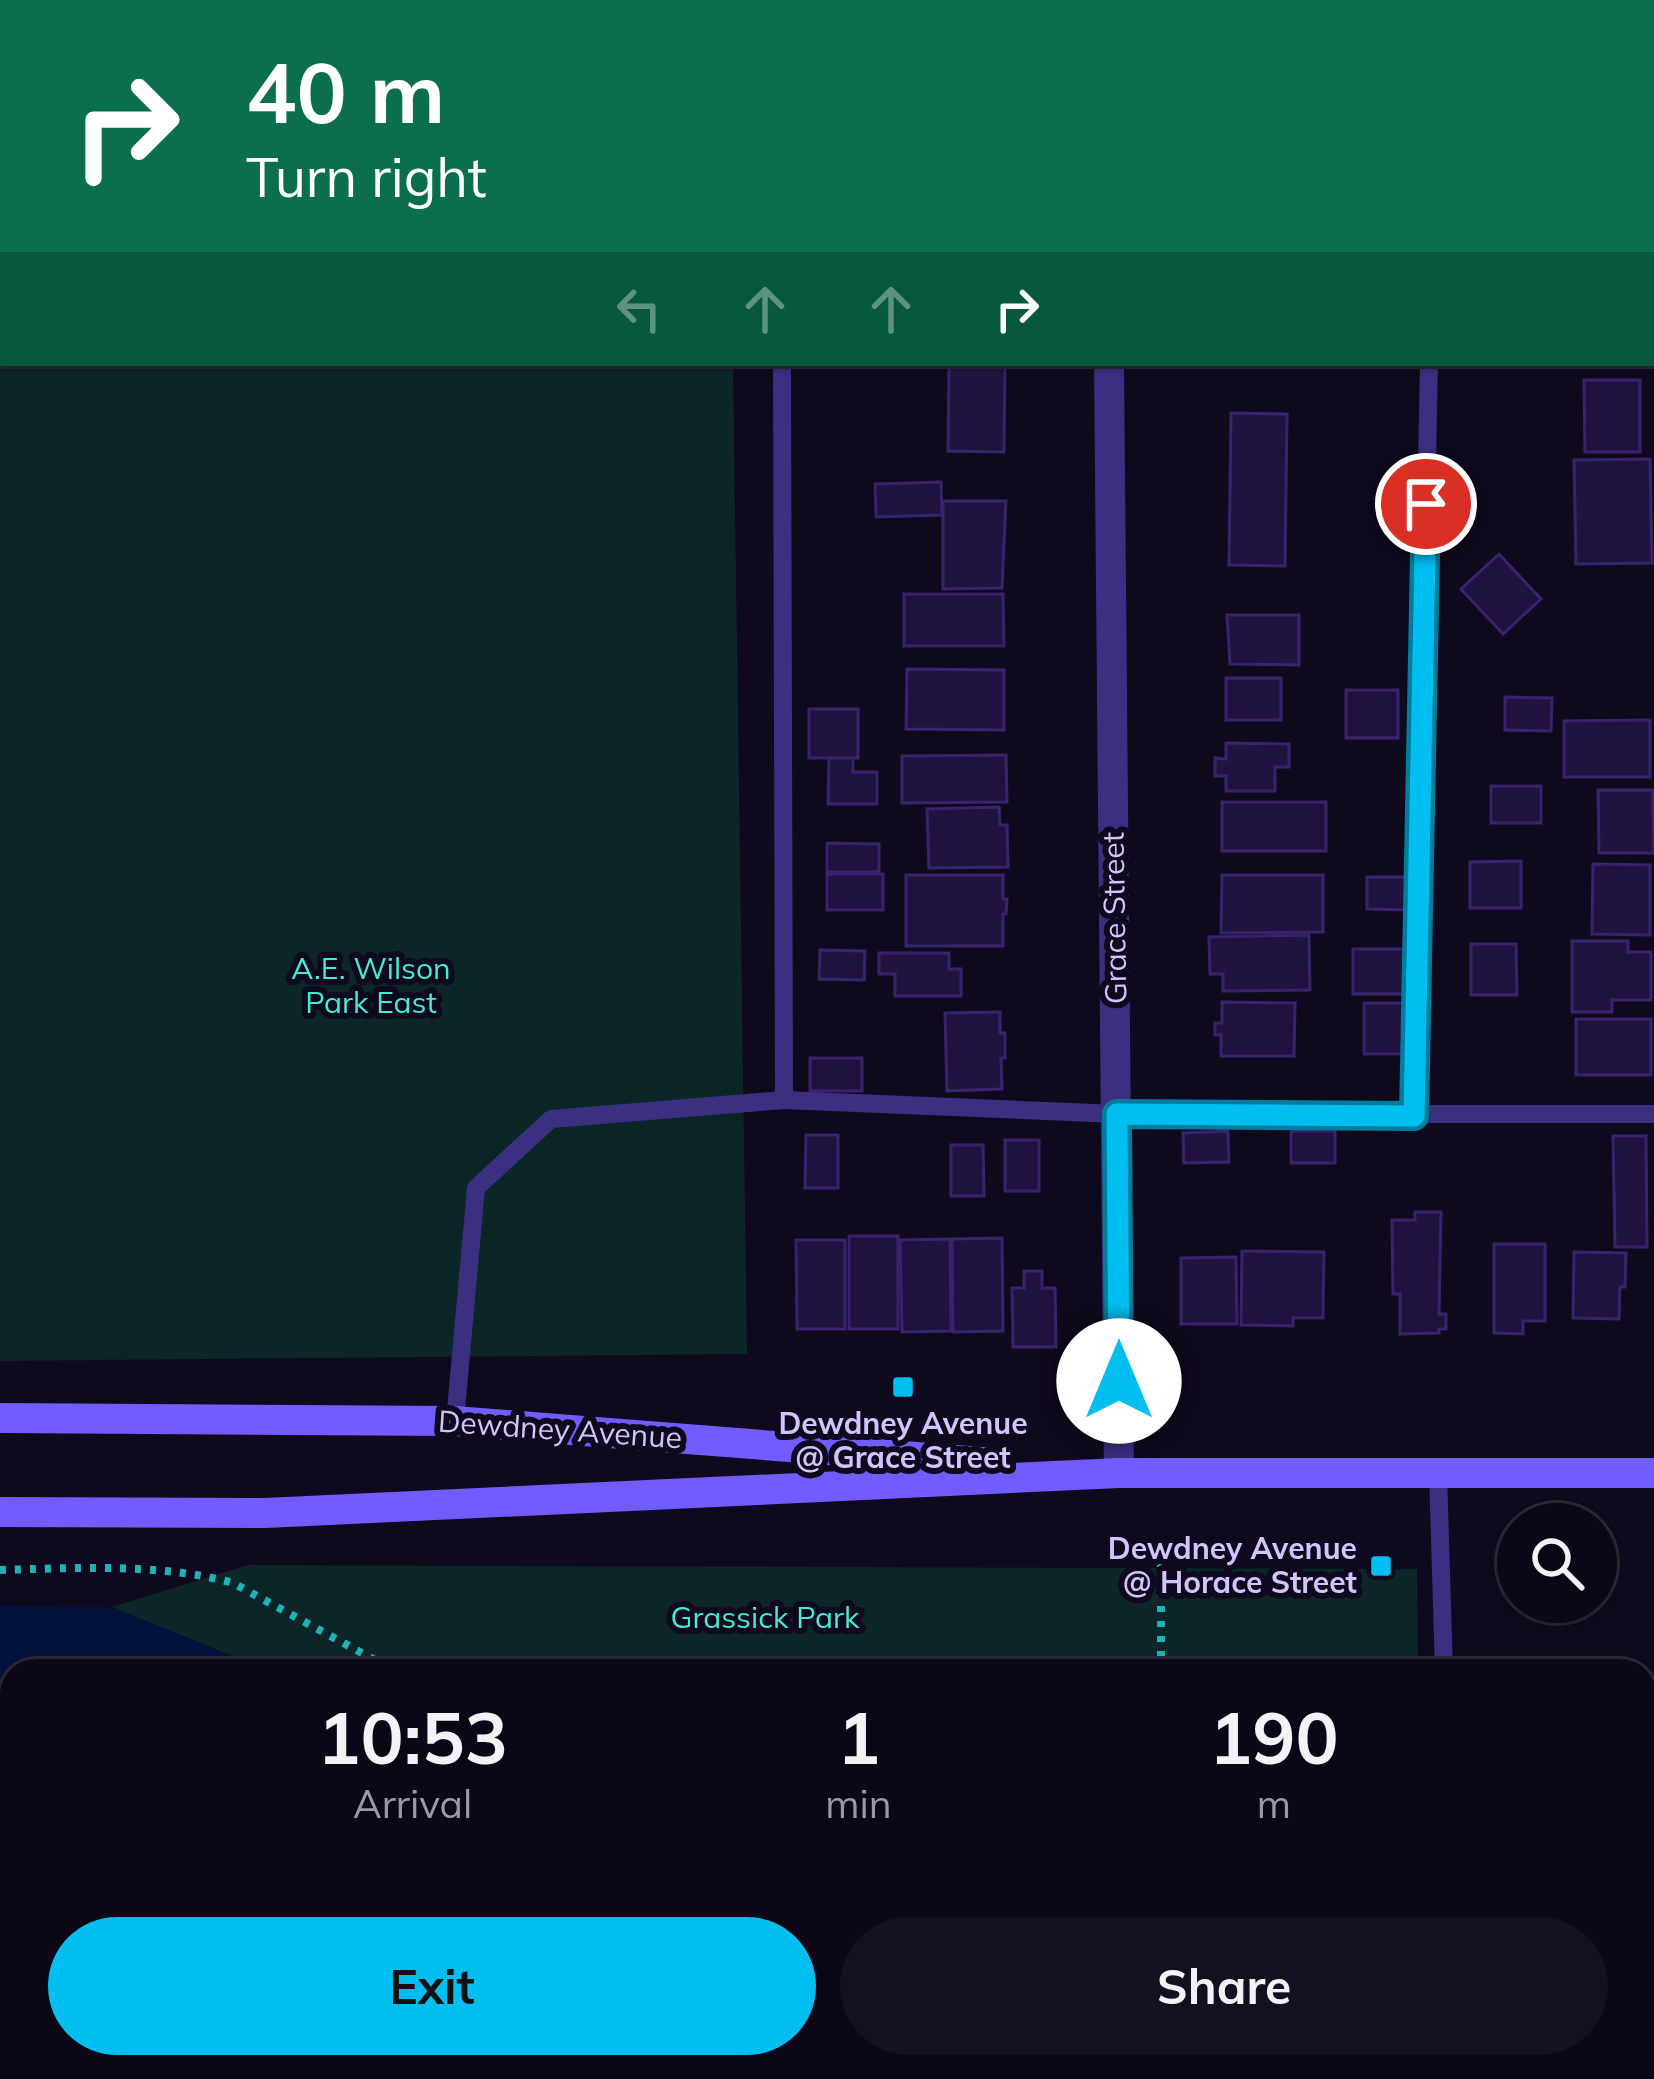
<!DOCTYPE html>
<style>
body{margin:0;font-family:Mulish,sans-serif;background:#14101f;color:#f1f3f6;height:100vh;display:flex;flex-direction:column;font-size:45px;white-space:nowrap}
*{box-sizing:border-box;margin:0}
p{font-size:39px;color:#9a99a1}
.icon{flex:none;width:66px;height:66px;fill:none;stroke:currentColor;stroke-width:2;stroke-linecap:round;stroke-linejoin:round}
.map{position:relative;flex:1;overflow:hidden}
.details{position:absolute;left:0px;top:1659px;width:1656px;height:420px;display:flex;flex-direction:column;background:#0b0716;border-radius:36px 36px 0 0;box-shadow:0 3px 9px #0004,0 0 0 3px #2b2835}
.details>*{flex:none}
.guide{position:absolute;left:0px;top:0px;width:1656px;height:366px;box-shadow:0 3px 9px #0004,0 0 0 3px #2b2835;background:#0b6e4f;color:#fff;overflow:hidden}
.buttons{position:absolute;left:1497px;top:1503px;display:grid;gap:24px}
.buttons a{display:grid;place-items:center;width:120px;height:120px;border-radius:50%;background:#0b0716;box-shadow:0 3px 9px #0004,0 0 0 3px #2b2835;font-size:60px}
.pin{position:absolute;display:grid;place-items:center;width:102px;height:102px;color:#fff;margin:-51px;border:6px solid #fff;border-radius:50%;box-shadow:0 3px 12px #0007}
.me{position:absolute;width:132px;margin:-66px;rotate:0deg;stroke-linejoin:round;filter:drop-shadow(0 0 9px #0008)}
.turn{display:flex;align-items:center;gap:42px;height:252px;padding:0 48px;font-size:54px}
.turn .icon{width:156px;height:156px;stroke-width:2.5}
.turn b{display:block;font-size:84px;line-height:102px}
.lanes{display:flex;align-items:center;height:114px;padding:0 48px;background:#0003;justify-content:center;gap:60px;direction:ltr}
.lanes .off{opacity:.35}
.eta{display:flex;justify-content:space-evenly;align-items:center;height:204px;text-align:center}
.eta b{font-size:72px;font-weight:700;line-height:84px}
.primary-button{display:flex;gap:24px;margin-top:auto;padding:24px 48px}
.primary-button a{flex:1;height:138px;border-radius:72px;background:#00bff0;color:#111;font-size:48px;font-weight:700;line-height:138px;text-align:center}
.primary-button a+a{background:#14101f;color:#f1f3f6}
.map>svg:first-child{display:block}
.green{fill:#0c2527}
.water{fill:#03123b}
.building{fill:#211340;stroke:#3a236e;stroke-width:3}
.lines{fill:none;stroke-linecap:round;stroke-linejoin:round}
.path{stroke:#1fb2b9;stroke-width:8;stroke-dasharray:6 9;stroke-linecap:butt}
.lane{stroke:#3a2f81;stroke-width:18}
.street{stroke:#3a2f81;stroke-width:30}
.secondary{stroke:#715cff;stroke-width:30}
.route-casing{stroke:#007c9c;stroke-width:30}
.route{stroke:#00bff0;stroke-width:21}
.poi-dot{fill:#00bff0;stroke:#0f091d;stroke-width:4.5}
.labels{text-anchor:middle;stroke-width:12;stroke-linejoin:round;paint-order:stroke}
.street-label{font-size:30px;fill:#d2c5ff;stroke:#0f091d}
.park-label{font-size:30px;fill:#45ebd3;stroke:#0f091d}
.poi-label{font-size:30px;font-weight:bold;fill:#d2c5ff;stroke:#0f091d}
</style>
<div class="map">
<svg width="1654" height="2079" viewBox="0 0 1654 2079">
<rect width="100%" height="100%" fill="#0f091d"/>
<g class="green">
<path d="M 0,0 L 728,0 L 728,3 L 3,3 L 3,363 L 733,363 L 747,1354 L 0,1361 Z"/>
<path d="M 248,1565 L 1417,1569 L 1418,1671 L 268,1671 L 112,1607 Z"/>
<path d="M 71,2067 L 534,2067 L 527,2079 L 74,2079 Z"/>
<path d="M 649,2067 L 1418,2067 L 1418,2079 L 647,2079 Z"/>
</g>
<g class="water">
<path d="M 0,1606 L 112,1607 L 268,1671 L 12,1671 L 12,1799 L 6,1811 L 12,1833 L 12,2067 L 71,2067 L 74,2079 L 0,2079 Z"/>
<path d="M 534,2067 L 649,2067 L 647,2079 L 528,2079 Z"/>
</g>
<g class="building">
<rect x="1223" y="0" width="56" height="3"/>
<rect x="1460" y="0" width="63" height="3"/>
<rect x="1555" y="0" width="86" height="3"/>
<path d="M 949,363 L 1005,363 L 1004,452 L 948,451 Z"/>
<path d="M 1584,380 L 1640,380 L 1640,452 L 1585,452 Z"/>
<path d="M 1231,413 L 1287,414 L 1285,566 L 1229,565 Z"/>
<path d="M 1650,459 L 1652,563 L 1576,564 L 1574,460 Z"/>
<path d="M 941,482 L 942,515 L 876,517 L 875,484 Z"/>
<path d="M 943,501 L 1006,501 L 1002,588 L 943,589 Z"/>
<path d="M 1499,554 L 1541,599 L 1503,634 L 1461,589 Z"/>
<path d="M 904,594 L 1003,594 L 1004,646 L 904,646 Z"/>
<path d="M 1227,615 L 1299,615 L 1299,665 L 1230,664 Z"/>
<path d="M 907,669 L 1004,670 L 1004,730 L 906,729 Z"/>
<rect x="1226" y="678" width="55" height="42"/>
<rect x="1346" y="690" width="52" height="48"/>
<path d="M 1505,697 L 1552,698 L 1551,731 L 1505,730 Z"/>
<rect x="809" y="709" width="49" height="49"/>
<path d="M 1650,720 L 1650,777 L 1564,777 L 1564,721 Z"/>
<path d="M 1226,743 L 1289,744 L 1289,767 L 1275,767 L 1275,791 L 1226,791 L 1226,776 L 1215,776 L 1215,758 L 1226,759 Z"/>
<path d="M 1006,755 L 1007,802 L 902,803 L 902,756 Z"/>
<path d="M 829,758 L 853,758 L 853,772 L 877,772 L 877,804 L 828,804 Z"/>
<rect x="1491" y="786" width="50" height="37"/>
<path d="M 1598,790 L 1653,790 L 1654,853 L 1599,853 Z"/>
<rect x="1222" y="802" width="104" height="49"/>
<path d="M 999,807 L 1000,825 L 1007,825 L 1008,867 L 929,868 L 927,809 Z"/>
<path d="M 827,843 L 879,844 L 879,872 L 827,872 Z"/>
<path d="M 1521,861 L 1521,908 L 1470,908 L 1470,862 Z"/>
<path d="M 1593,864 L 1650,865 L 1650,935 L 1592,934 Z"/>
<rect x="827" y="874" width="56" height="36"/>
<path d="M 906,875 L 1003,875 L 1003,899 L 1007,899 L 1006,914 L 1003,914 L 1003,946 L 906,946 Z"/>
<path d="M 1222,875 L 1323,875 L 1323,932 L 1221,933 Z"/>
<path d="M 1367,877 L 1411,877 L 1411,910 L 1367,909 Z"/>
<path d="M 1309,935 L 1310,990 L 1223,991 L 1223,974 L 1210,974 L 1209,937 Z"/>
<path d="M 1572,941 L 1628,941 L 1628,952 L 1651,952 L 1651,1000 L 1612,1000 L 1612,1012 L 1572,1012 Z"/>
<path d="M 1471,944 L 1516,944 L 1517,995 L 1471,995 Z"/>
<rect x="1353" y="949" width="59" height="45"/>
<path d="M 820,950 L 865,951 L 864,980 L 819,979 Z"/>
<path d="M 879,953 L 949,953 L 949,969 L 961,969 L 961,996 L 895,996 L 895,974 L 879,974 Z"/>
<path d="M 1222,1002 L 1295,1003 L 1294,1056 L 1221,1056 L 1221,1035 L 1215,1035 L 1215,1023 L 1222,1023 Z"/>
<rect x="1364" y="1003" width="48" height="51"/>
<path d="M 1000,1012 L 1000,1033 L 1005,1033 L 1005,1058 L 1001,1058 L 1002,1089 L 947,1091 L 945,1013 Z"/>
<rect x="1576" y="1019" width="75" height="56"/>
<rect x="810" y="1058" width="52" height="33"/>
<path d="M 1228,1131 L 1229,1162 L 1184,1163 L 1183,1133 Z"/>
<rect x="1291" y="1131" width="44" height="32"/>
<path d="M 806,1135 L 838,1135 L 838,1188 L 805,1188 Z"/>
<path d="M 1613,1136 L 1646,1136 L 1647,1247 L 1615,1247 Z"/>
<rect x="1005" y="1140" width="34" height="51"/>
<path d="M 951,1145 L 983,1145 L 984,1196 L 951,1196 Z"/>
<path d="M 1415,1212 L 1441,1212 L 1439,1314 L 1446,1314 L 1446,1329 L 1439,1329 L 1439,1333 L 1400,1334 L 1400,1294 L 1393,1294 L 1392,1220 L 1415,1220 Z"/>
<rect x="849" y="1236" width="49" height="93"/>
<path d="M 1002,1238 L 1003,1331 L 953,1332 L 952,1239 Z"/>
<path d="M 950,1239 L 951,1331 L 902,1332 L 900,1240 Z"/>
<path d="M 796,1240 L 845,1240 L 845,1329 L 797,1329 Z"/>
<path d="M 1494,1244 L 1545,1244 L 1545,1321 L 1523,1321 L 1523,1334 L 1494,1333 Z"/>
<path d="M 1242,1251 L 1324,1252 L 1323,1318 L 1293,1318 L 1293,1326 L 1241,1325 Z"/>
<path d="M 1574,1252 L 1626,1253 L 1625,1287 L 1620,1287 L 1619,1319 L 1573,1318 Z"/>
<path d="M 1236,1257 L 1237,1324 L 1181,1324 L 1181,1258 Z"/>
<path d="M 1024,1271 L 1042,1271 L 1042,1288 L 1055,1288 L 1056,1347 L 1013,1347 L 1012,1288 L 1024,1288 Z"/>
<path d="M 1644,1840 L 1654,1841 L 1654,1906 L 1644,1905 Z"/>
<rect x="1644" y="1998" width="10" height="68"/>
</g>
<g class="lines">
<g class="path">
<path d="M 1161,1546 L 1161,1671"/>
<path d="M 0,1570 C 73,1568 163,1563 233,1583 L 395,1671"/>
<path d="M 779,2067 L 785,2079"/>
<path d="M 1166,2079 L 1166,2067"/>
</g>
<g class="lane">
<path d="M 781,0 L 781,3"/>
<path d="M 1428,0 L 1428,3"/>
<path d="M 782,363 L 784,1100"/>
<path d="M 1414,1116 L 1429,363"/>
<path d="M 455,1421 L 476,1188 L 551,1119 L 784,1100 L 1117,1114 L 1654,1114"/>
<path d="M 1438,1473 L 1444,1671"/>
<path d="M 1644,1820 L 1654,1820"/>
<path d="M 1446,2079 L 1446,2067"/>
</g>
<g class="street">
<path d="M 1108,0 L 1108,3"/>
<path d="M 1653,318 L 1654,318"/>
<path d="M 1109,363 L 1119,1473"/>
</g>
<g class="secondary">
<path d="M 0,1418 L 455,1421 L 994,1463"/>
<path d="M 0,1512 L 265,1513 L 1119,1473 L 1654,1473"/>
</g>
</g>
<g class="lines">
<g class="route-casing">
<path id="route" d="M 1119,1381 L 1117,1114 L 1414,1116 L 1426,504"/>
</g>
<use href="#route" class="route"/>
</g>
<g class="poi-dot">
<rect x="891" y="1375" width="24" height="24" rx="6"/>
<rect x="1369" y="1554" width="24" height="24" rx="6"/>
</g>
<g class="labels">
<g class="street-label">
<text transform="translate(1115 918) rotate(-91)" y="10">Grace Street</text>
<text transform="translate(560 1430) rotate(4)" y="10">Dewdney Avenue</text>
</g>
<g class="park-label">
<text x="371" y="979">A.E. Wilson<tspan x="371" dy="34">Park East</tspan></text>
<text x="765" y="1628">Grassick Park</text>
</g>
<g class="poi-label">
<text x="903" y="1434">Dewdney Avenue<tspan x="903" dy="34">@ Grace Street</tspan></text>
<text x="1357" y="1559" text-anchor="end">Dewdney Avenue<tspan x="1357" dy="34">@ Horace Street</tspan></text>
</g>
</g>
</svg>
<div class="buttons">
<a><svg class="icon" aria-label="search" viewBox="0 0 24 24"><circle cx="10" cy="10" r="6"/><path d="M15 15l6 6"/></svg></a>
</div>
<div class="pin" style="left:1426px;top:504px;background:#d93025"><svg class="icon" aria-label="arrive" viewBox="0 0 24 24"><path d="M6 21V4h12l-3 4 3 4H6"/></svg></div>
<svg class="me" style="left:1119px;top:1381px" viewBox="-20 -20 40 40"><circle r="19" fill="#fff"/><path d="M0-13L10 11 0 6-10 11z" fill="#00bff0"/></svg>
<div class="guide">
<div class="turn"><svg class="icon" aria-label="right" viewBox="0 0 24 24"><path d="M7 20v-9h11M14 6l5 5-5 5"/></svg><div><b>40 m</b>Turn right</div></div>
<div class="lanes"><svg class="icon off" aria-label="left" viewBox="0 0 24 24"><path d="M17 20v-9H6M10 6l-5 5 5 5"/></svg><svg class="icon off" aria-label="ahead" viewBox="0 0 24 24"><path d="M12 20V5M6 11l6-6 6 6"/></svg><svg class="icon off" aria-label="ahead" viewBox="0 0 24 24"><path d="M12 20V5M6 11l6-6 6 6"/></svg><svg class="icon" aria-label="right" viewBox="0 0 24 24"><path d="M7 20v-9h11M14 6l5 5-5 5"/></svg></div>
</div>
<section class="details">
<div class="eta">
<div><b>10:53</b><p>Arrival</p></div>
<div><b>1</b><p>min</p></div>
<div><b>190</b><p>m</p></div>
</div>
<div class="primary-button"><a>Exit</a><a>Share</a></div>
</section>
</div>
